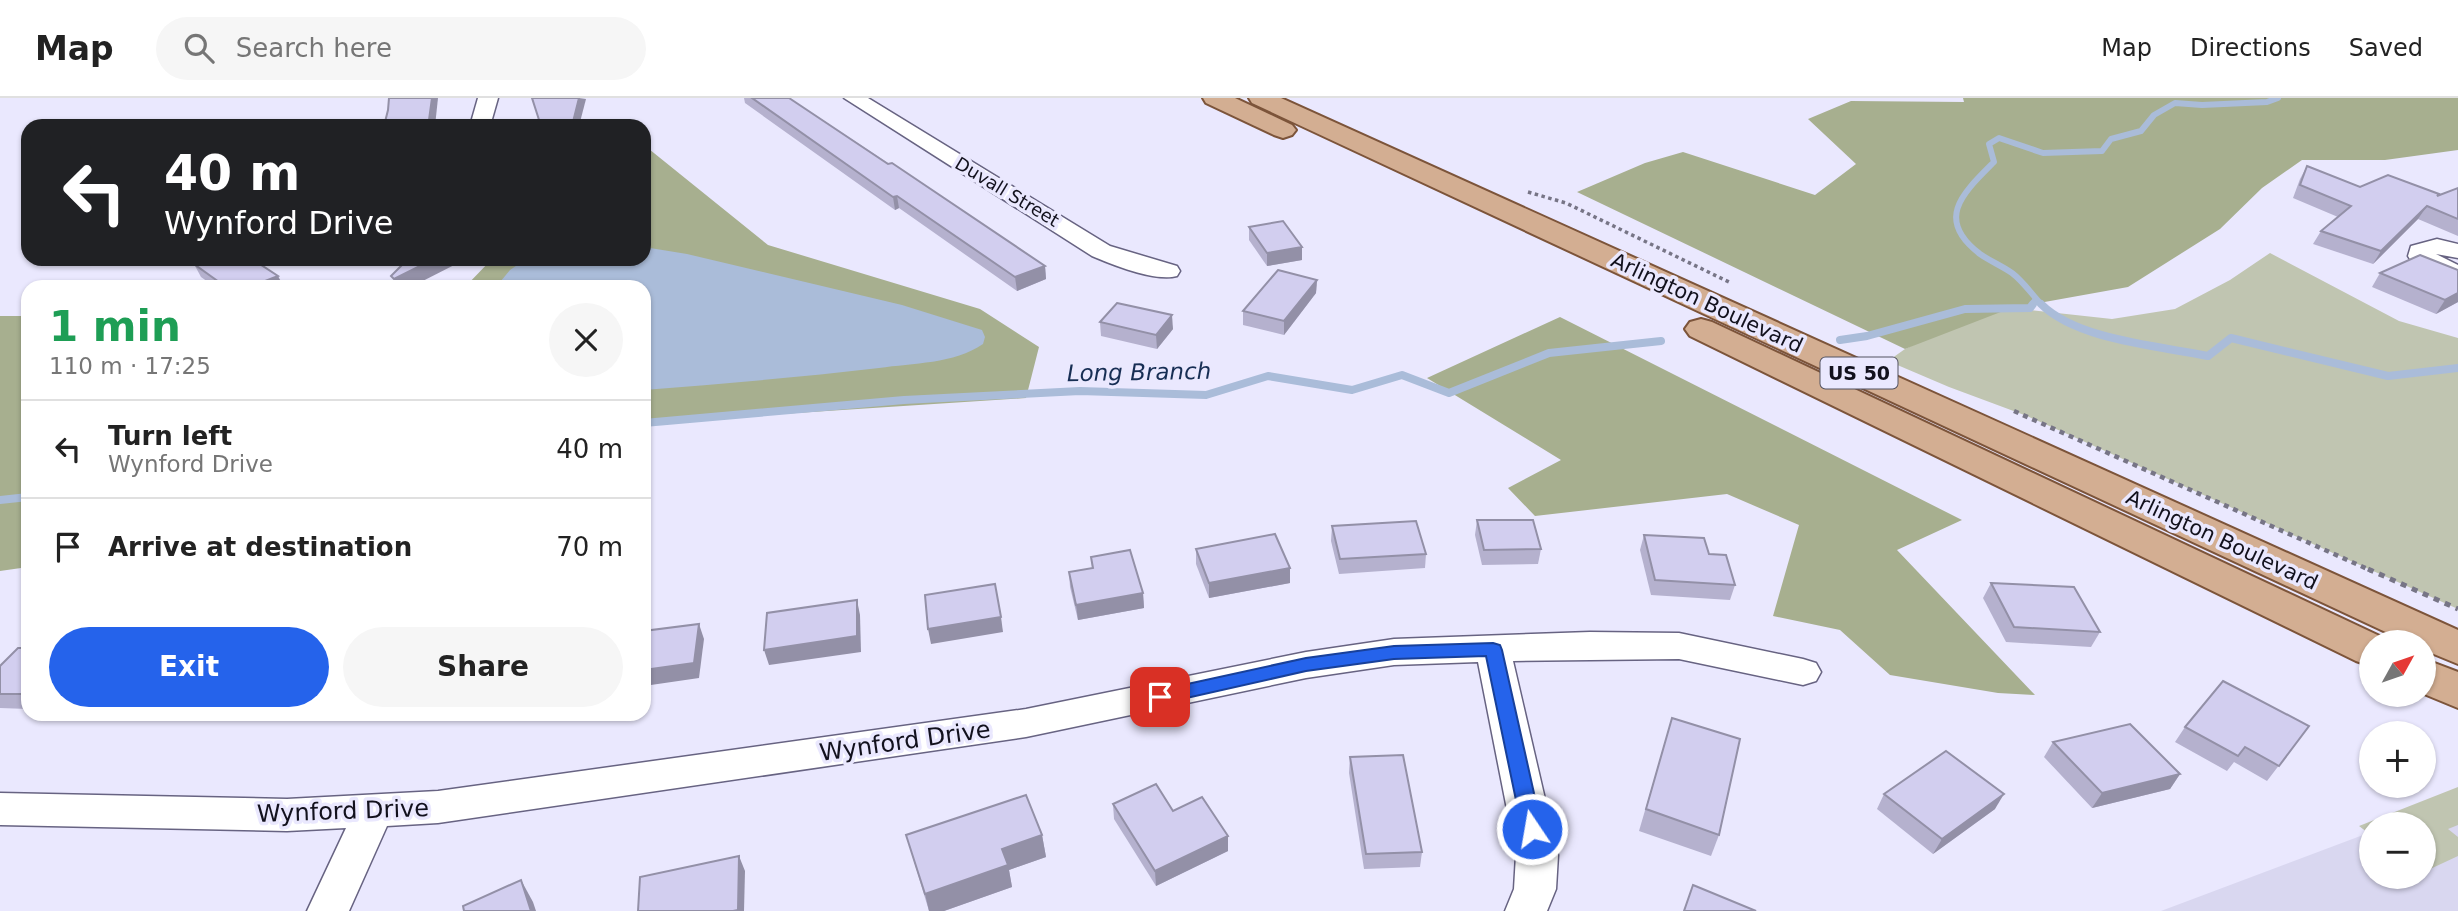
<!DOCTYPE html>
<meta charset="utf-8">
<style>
body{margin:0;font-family:"DejaVu Sans",sans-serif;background:#f6f6f6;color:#222;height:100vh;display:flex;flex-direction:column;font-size:26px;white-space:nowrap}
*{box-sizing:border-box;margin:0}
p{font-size:23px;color:#767676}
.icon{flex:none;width:38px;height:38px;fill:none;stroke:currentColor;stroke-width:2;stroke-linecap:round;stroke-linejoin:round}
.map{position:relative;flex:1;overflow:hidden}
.side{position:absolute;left:21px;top:182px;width:630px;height:441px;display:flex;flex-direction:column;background:#fff;border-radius:21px;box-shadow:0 2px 5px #0004}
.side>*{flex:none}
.guide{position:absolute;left:21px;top:21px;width:630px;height:147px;border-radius:21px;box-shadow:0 2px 5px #0004;background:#202124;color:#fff;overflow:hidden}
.needle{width:46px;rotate:50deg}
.tools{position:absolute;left:2359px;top:532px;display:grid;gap:14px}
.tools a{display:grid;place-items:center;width:77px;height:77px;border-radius:50%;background:#fff;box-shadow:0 2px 5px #0004;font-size:35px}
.pin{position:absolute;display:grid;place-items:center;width:60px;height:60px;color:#fff;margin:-30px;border-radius:14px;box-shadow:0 4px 10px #0006}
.me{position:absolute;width:77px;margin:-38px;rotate:348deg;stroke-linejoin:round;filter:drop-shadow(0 0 5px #0008)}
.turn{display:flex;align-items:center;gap:24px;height:147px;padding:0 28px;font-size:32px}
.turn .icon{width:91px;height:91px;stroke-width:2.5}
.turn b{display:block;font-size:49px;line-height:60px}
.round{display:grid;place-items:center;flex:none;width:74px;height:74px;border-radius:37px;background:#f6f6f6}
.headline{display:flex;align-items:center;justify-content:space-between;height:119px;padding:0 28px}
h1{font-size:42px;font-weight:700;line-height:52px;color:#1e9e55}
.primary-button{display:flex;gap:14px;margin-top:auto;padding:14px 28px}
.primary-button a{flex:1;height:80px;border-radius:42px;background:#2563eb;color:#fff;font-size:28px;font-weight:700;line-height:80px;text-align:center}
.primary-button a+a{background:#f6f6f6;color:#222}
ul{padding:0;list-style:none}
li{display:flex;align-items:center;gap:21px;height:98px;padding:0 28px;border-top:2px solid #e0e0e0}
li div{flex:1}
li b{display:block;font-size:26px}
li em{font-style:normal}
header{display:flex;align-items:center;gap:42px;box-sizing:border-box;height:98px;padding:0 35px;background:#fff;border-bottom:2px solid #e0e0e0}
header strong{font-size:33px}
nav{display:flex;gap:38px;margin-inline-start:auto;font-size:24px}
.search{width:490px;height:63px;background:#f6f6f6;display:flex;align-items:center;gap:18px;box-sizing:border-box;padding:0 24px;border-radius:38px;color:#767676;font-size:26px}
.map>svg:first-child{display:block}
.built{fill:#d9d7f0}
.green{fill:#c0c5b1}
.forest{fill:#a7af8f}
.water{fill:#aabcd9}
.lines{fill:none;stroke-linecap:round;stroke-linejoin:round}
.stream-far1{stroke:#aabcd9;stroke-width:6}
.stream{stroke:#aabcd9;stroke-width:8}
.minor-casing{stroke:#676382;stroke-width:3}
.primary-casing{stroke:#7c543a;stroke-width:4}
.path-far2{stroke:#777586;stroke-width:3.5;stroke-dasharray:3.5 3.5;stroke-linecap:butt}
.path-far1{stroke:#777586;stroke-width:4.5;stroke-dasharray:5 5;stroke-linecap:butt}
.path{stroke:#777586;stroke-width:5;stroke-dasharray:6 6;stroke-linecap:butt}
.minor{fill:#fff;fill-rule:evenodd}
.primary{fill:#d3ae92;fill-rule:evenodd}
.wall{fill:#b5b1ce}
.shaded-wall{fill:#9390a7}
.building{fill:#d2ceef;stroke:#9390a7;stroke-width:2}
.route{fill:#2563eb;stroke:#184099;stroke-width:2}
.labels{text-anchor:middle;stroke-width:7;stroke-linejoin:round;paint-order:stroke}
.far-street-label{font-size:18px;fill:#12111d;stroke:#eae8fe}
.shield{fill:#eae8fe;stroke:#535260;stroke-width:2}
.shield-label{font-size:19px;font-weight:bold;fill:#12111d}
.street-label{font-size:21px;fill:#12111d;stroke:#eae8fe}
.water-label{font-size:23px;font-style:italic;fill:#172e54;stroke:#eae8fe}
.near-street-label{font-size:24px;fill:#12111d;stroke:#eae8fe}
</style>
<header>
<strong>Map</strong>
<div class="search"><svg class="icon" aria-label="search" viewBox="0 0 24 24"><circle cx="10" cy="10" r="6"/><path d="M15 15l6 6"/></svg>Search here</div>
<nav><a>Map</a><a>Directions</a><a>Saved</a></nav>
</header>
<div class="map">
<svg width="2458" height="813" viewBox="0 0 2458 813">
<rect width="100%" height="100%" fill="#eae8fe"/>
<path class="built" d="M 2458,702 L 2458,813 L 2161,813 L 2371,734 L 2371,779 L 2424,779 L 2424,726 Z"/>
<g class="green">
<path d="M 2270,155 L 2399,223 L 2458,240 L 2458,511 L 2027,318 L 1949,289 L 1888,263 L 1905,251 L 1956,227 L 2011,210 L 2112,221 L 2175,211 L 2230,182 Z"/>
<path d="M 2458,689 L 2458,727 L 2448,731 L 2458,739 L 2458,758 L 2428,772 L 2424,769 L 2424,726 L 2371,726 L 2371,737 L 2359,728 Z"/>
</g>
<g class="forest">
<path d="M 1963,0 L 2458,0 L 2458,52 L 2385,62 L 2302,62 L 2262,90 L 2220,131 L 2128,189 L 2011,210 L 1905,251 L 1577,94 L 1645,65 L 1683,54 L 1815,97 L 1856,66 L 1808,21 L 1851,3 L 1964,4 Z"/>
<path d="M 644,47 L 768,147 L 980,211 L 1039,249 L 1026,300 L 644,325 L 644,189 L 465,189 L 492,161 L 644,161 Z"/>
<path d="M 0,218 L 28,218 L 28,469 L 0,473 Z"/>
<path d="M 1560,219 L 1962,422 L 1897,452 L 2035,597 L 1998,595 L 1890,577 L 1840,532 L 1773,518 L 1799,427 L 1727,396 L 1535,418 L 1508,390 L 1561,362 L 1427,280 Z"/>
</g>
<path class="water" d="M 644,149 L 687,156 L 902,207 L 982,232 L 985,239 L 983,246 C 954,266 913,265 879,270 C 801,279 723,286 644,292 L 644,189 L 496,189 L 510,172 L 526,161 L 644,161 Z"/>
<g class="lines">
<g class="stream-far1">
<path d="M 2032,207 L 2035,202"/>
<path d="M 2042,207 C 2032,197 2024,184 2012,175 C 2002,168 1990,163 1980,156 C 1934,121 1963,95 1994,64 L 1989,46 L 1999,40 L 2043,55 L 2102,53 L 2111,41 L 2141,33 L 2154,17 L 2175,5 L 2202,7 L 2267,4 L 2278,0"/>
</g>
<g class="stream">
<path d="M 2041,206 C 2077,242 2159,248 2208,258 L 2231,240 L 2388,278 L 2458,270"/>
<path d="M 1840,242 L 1867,238 L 1965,211 L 2030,210 L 2033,206"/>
<path d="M 644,325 L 904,302 L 1080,293 L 1206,297 L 1268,278 L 1352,292 L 1402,277 L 1449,295 L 1549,255 L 1661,243"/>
<path d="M 0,402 L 28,399"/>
</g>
<g class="minor-casing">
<g id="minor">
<path d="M 478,0 L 498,0 L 490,28 L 470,28 Z"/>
<path d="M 844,0 L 868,0 L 1110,148 L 1177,168 L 1180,173 L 1177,178 C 1155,184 1113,167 1092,158 Z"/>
<path d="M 2437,141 L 2458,146 L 2458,160 L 2436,156 L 2458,167 L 2458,184 L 2411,163 L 2408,158 L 2411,148 Z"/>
<path d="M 1590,534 L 1679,535 L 1803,561 L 1816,565 L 1821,574 L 1816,583 L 1803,587 L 1679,561 L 1513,563 L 1558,757 L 1556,791 L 1547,813 L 1505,813 L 1514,791 L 1516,757 L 1478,564 L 1394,567 L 1306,580 L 1026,639 L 438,725 L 387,728 L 349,813 L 307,813 L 346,730 L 287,733 L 0,727 L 0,695 L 287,701 L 438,693 L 1026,611 L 1306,554 L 1394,541 Z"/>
</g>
</g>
<g class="primary-casing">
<g id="primary">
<path d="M 1203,0 L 1235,0 L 1292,27 L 1296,32 L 1292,37 L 1283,40 L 1274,37 L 1206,5 Z"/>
<path d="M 1249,0 L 1281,0 L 2458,532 L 2458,566 L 2424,552 L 2424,544 L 2407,544 L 1252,5 Z"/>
<path d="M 1701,221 L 1712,224 L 2386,541 L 2388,544 L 2371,544 L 2371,568 L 2356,563 L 1690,238 L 1685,231 L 1690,224 Z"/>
<path d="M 2424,561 L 2458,574 L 2458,610 L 2424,596 Z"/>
</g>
</g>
<path class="path-far2" d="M 1528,94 L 1566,105 L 1731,185"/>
<path class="path-far1" d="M 2014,313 L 2372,473"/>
<path class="path" d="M 2368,471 L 2458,511"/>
<use href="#minor" class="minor"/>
<use href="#primary" class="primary"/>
</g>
<g class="wall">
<path d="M 744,0 L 789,0 L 1045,168 L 1046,181 L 1017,193 L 899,110 L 895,112 L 745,5 Z"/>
<path d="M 2307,68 L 2360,89 L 2438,97 L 2458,90 L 2458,138 L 2418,121 L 2373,166 L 2313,146 L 2321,133 L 2338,119 L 2293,100 L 2300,81 Z"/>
<path d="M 1249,129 L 1302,162 L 1267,168 L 1249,142 Z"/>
<path d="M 194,166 L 284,189 L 215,189 L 201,179 Z"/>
<path d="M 2380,175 L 2458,204 L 2436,216 L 2372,189 Z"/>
<path d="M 1317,182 L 1316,195 L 1284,237 L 1243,227 L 1243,213 Z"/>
<path d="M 1100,224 L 1173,231 L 1157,251 L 1101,238 Z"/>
<path d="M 1477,422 L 1541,451 L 1538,466 L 1482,467 L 1475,437 Z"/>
<path d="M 1332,428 L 1426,456 L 1425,470 L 1339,476 L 1331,443 Z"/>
<path d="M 1644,437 L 1709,456 L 1735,487 L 1730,502 L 1651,497 L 1640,452 Z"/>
<path d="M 1196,451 L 1290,470 L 1290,485 L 1209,500 L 1196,466 Z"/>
<path d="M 1091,459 L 1143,495 L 1144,510 L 1078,522 L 1070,489 L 1069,474 L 1092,470 Z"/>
<path d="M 1991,485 L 2100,534 L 2091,549 L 2006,544 L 1983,500 Z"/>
<path d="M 28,550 L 28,611 L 0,610 L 0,568 Z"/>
<path d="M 1672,620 L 1719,737 L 1711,758 L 1639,733 Z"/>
<path d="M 2309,628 L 2267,683 L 2234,664 L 2227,673 L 2175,644 L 2185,629 Z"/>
<path d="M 2053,644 L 2180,676 L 2170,691 L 2092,710 L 2044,659 Z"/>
<path d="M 1350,659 L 1422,754 L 1420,769 L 1364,771 L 1349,675 Z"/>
<path d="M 1884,696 L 1995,711 L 1933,756 L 1877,711 Z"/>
<path d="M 1113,706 L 1173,713 L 1228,753 L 1156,788 L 1114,721 Z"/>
<path d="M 906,737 L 1042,737 L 1046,759 L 1009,772 L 1012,789 L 944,813 L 929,813 Z"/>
</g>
<g class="shaded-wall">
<path d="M 432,0 L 438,0 L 435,28 L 421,28 Z"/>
<path d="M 579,0 L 586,1 L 579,28 L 572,28 Z"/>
<path d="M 897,98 L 899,110 L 895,112 L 893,99 Z"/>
<path d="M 2427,108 L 2418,121 L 2373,166 L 2381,153 Z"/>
<path d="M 1302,149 L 1302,162 L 1267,168 L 1267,155 Z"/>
<path d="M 434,161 L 466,161 L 411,189 L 397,189 L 394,181 Z"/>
<path d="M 1045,168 L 1046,181 L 1017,193 L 1015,179 Z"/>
<path d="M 278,178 L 284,189 L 250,189 Z"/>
<path d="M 1317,182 L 1316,195 L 1284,237 L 1284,223 Z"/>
<path d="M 2458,195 L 2458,204 L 2436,216 L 2445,202 Z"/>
<path d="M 1172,217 L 1173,231 L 1157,251 L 1156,237 Z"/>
<path d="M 1290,470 L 1290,485 L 1209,500 L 1209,485 Z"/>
<path d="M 1143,495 L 1144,510 L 1078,522 L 1076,507 Z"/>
<path d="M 857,502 L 860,517 L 861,554 L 769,567 L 764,552 Z"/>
<path d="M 1001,519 L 1003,534 L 931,546 L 928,531 Z"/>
<path d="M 699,526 L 704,541 L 699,580 L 644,588 L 644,572 Z"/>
<path d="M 2180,676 L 2170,691 L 2092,710 L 2102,695 Z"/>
<path d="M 2004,696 L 1995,711 L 1933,756 L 1942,741 Z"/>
<path d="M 1042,737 L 1046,759 L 1009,772 L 1012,789 L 944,813 L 929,813 L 925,796 L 1002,751 Z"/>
<path d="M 1228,738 L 1228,753 L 1156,788 L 1155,773 Z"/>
<path d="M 739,758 L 745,773 L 744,813 L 733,813 Z"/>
<path d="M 521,782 L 533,804 L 536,813 L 531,813 Z"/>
</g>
<g class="building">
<path d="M 389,0 L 432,0 L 429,22 L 423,23 L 421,28 L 384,28 L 388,12 Z"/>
<path d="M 532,0 L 579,0 L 572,28 L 541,28 Z"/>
<path d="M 752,0 L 789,0 L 888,66 L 892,65 L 1045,168 L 1015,179 L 897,98 L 893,99 Z"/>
<path d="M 2307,68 L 2360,89 L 2388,77 L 2439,96 L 2437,98 L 2458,90 L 2458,121 L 2427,108 L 2381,153 L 2321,133 L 2351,108 L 2300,87 Z"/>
<path d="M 1283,123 L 1302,149 L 1267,155 L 1249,129 Z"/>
<path d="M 2420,157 L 2458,172 L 2458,195 L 2445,202 L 2380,175 Z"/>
<path d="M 195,161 L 252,161 L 278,178 L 250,189 L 226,189 L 194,166 Z"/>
<path d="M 408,161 L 434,161 L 394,181 L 391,178 Z"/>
<path d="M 1278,172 L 1317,182 L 1284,223 L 1243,213 Z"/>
<path d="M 1117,205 L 1172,217 L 1156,237 L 1100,224 Z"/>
<path d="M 1477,422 L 1533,422 L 1541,451 L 1484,452 Z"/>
<path d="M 1416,423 L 1426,456 L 1340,461 L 1332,428 Z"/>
<path d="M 1275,436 L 1290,470 L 1209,485 L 1196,451 Z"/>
<path d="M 1644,437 L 1704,440 L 1709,456 L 1726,457 L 1735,487 L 1655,482 Z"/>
<path d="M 1130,452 L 1143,495 L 1076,507 L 1069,474 L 1093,470 L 1091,459 Z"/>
<path d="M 1991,485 L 2074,489 L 2100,534 L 2014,529 Z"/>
<path d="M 995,486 L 1001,519 L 928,531 L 925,497 Z"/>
<path d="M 857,502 L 857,538 L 764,552 L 767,515 Z"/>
<path d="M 699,526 L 694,565 L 644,572 L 644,533 Z"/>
<path d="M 18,550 L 28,550 L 28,596 L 0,596 L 0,568 Z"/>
<path d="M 2223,583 L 2309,628 L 2279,668 L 2245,649 L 2238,658 L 2185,629 Z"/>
<path d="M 1672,620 L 1740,641 L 1719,737 L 1646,711 Z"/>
<path d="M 2130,626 L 2180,676 L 2102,695 L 2053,644 Z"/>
<path d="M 1946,653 L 2004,696 L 1942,741 L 1884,696 Z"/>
<path d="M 1403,657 L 1422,754 L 1366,756 L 1350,659 Z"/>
<path d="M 1156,686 L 1173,713 L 1202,699 L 1228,738 L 1155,773 L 1113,706 Z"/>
<path d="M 1026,697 L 1042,737 L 1002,751 L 1008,767 L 925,796 L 906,737 Z"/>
<path d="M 739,758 L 738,812 L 733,813 L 638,813 L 640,779 Z"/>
<path d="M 521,782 L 531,813 L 464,813 L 463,808 Z"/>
<path d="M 1693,787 L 1756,813 L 1684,813 Z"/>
</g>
<path class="route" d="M 1493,545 L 1500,547 L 1502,552 L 1542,731 L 1539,737 L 1532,740 L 1525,737 L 1522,731 L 1486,558 L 1394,561 L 1306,573 L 1160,606 L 1153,604 L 1150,599 L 1153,594 L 1160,592 L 1306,560 L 1394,548 Z"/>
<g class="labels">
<g class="far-street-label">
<text transform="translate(1007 94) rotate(31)" y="6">Duvall Street</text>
</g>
<rect class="shield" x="1820.5" y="259.5" width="77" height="31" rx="5"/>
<g class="shield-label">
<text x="1859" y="282">US 50</text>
</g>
<g class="street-label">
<text transform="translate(1707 205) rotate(25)" y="7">Arlington Boulevard</text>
<text transform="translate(2222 442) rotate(25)" y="7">Arlington Boulevard</text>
</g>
<g class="water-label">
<text transform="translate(1139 274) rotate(-1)" y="8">Long Branch</text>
</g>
<g class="near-street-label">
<text transform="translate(905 643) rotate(-8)" y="8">Wynford Drive</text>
<text transform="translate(343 713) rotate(-2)" y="8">Wynford Drive</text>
</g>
</g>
</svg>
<div class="tools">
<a><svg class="needle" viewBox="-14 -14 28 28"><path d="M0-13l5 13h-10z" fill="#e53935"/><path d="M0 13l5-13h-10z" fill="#767676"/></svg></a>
<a>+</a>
<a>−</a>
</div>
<div class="pin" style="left:1160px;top:599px;background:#d93025"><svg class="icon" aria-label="arrive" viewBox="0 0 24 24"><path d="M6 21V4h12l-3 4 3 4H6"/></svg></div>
<svg class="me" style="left:1532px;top:731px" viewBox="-20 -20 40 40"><circle r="17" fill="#2563eb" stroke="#fff" stroke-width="3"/><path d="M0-11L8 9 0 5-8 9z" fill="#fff"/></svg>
<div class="guide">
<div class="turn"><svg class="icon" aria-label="left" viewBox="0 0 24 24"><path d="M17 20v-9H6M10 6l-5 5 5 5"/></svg><div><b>40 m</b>Wynford Drive</div></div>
</div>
<section class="side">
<div class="headline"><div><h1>1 min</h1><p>110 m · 17:25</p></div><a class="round"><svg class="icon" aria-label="close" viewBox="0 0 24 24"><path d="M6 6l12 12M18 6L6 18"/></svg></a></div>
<ul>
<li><svg class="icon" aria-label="left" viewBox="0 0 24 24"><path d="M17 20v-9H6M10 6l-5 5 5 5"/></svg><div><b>Turn left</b><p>Wynford Drive</p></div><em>40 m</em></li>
<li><svg class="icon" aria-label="arrive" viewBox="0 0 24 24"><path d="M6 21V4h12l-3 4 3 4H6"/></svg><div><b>Arrive at destination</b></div><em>70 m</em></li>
</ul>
<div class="primary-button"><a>Exit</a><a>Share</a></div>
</section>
</div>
